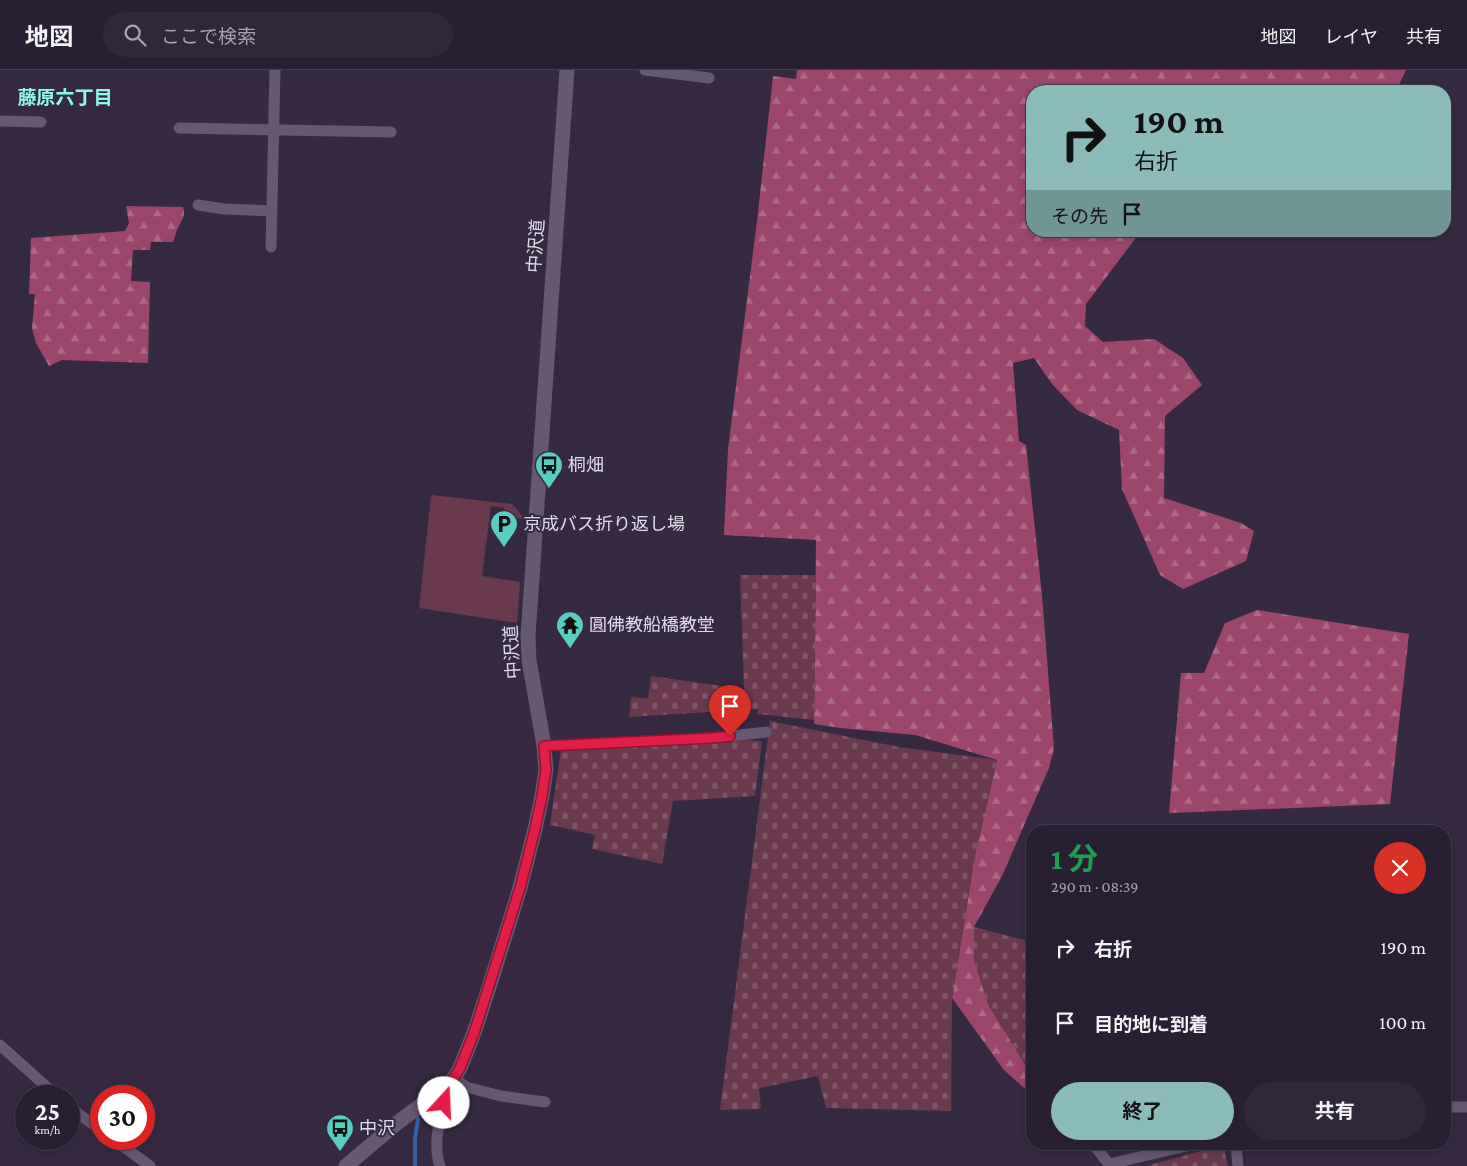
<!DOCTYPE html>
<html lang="ja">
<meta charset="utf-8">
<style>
body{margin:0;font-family:"Crimson Pro","Noto Sans JP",serif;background:#30283a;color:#f1f3f6;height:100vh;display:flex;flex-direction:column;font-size:19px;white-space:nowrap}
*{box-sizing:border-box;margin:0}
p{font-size:16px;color:#a5a3ac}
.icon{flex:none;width:28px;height:28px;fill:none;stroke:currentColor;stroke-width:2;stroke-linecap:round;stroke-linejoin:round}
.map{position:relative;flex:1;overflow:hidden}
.drawer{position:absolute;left:1026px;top:755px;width:425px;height:325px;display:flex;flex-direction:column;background:#282032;border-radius:20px;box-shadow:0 2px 8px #0003,0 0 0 1px #443e4d}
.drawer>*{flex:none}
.top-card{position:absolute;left:1026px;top:15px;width:425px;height:152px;border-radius:20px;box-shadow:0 2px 8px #0003,0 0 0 1px #443e4d;background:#8bbbb9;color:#111;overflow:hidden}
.speed{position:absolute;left:15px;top:1015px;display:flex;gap:10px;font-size:25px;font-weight:700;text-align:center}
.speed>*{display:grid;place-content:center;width:65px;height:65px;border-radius:50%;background:#282032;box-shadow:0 2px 8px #0003,0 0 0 1px #443e4d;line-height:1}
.speed small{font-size:12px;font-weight:400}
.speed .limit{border:8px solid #d22;background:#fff;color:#111}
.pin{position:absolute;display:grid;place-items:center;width:42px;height:42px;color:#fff;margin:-51px -21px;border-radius:50% 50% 50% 0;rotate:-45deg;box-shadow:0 0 5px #0007}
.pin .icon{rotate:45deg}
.me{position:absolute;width:55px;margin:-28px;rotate:20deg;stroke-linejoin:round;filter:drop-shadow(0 0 4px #0008)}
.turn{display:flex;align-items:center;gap:18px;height:105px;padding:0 25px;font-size:22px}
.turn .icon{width:65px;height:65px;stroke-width:2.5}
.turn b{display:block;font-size:35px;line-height:42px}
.then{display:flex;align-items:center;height:48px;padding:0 25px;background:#0003;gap:10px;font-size:19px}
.round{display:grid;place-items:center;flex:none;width:52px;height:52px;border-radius:26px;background:#30283a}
.head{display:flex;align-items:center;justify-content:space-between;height:85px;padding:0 25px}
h1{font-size:30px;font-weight:700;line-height:38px;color:#1e9e55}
.action{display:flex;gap:10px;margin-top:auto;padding:10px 25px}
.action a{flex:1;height:58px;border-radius:30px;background:#8bbbb9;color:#111;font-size:20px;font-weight:700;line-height:58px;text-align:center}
.action a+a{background:#30283a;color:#f1f3f6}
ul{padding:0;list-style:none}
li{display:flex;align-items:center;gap:15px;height:75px;padding:0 25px}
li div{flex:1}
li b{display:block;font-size:19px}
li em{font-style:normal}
header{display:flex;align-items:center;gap:30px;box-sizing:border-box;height:70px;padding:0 25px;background:#282032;border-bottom:1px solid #443e4d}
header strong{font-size:24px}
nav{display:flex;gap:28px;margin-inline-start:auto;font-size:18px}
.search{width:350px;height:45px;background:#30283a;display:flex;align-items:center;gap:12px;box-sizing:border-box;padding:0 18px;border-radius:28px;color:#a5a3ac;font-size:19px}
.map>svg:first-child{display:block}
.green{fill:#69394d}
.forest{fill:url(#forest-firs)}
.cemetery{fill:url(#cemetery-stones)}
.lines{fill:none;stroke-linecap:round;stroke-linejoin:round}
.stream{stroke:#3361a6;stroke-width:4}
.street{stroke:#655872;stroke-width:11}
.secondary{stroke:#655872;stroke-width:15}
.route-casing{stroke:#92132f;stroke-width:12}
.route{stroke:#e11d48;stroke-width:9}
.labels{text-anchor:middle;stroke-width:4;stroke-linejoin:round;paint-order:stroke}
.street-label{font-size:18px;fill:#e0d9e8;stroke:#362a42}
.poi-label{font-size:18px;fill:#e0d9e8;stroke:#362a42;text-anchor:start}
.neighbourhood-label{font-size:19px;font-weight:bold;fill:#8ef7ea;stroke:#362a42}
</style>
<header>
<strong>地図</strong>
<div class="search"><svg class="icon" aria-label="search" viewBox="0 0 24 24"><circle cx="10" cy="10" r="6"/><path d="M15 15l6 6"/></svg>ここで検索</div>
<nav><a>地図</a><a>レイヤ</a><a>共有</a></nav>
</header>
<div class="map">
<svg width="1467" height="1096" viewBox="0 0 1467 1096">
<defs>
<pattern id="forest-firs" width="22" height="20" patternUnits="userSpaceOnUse" patternTransform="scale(1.25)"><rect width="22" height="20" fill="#9b466b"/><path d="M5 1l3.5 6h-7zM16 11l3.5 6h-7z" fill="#ad6987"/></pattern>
<pattern id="cemetery-stones" width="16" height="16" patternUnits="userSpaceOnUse" patternTransform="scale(1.25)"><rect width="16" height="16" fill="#69394d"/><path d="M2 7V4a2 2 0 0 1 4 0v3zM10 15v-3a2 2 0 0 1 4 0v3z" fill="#7e5567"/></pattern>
</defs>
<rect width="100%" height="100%" fill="#362a42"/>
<path class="green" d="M 431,425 L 512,434 L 515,437 L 524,449 L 503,446 L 504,438 L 491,436 L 482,506 L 520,512 L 517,553 L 419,538 Z"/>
<g class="forest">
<path d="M 797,0 L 1406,0 L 1396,21 L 1032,21 L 1032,161 L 1141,161 L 1086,234 L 1085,256 L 1103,272 L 1154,269 L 1183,288 L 1202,315 L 1165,346 L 1164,428 L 1241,453 L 1254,461 L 1246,491 L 1183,519 L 1160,505 L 1122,419 L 1119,360 L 1077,340 L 1052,314 L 1034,288 L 1013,293 L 1019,371 L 1026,375 L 1042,525 L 1054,679 L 1049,698 L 1002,806 L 974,857 L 974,889 L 988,934 L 1032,1006 L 1032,1022 L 1023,1017 L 1004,1000 L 952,928 L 975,785 L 997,690 L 915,665 L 840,658 L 814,654 L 816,470 L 724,465 L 728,379 L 757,151 L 773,6 L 796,9 Z"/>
<path d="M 126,136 L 183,137 C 186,146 182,149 179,156 C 176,161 175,167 173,172 L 151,172 L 150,180 L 133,180 L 131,211 L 150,212 L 148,293 L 62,290 L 49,296 L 36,273 L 32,258 L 35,224 L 29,224 L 31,168 L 125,161 L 129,153 Z"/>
<path d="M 1257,540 L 1409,564 L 1390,734 L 1169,743 L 1181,603 L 1204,603 L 1225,553 Z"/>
</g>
<g class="cemetery">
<path d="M 740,505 L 816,505 L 814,650 L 757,644 L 758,639 L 629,647 L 631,627 L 648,629 L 651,606 L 744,619 Z"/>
<path d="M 770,651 L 899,677 L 997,690 L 975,785 L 952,928 L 951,1041 L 826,1038 L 818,1006 L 759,1018 L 761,1039 L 720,1040 Z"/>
<path d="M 750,670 L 762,672 L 755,726 L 673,731 L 662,794 L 592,779 L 595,765 L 550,755 L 561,680 Z"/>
<path d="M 974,857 L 1032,872 L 1032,1006 L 988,934 L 974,889 Z"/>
<path d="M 1223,1075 L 1228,1096 L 1146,1096 Z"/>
</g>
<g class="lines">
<path class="stream" d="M 415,1096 L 415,1069 L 418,1049"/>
<g class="street">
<path d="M 645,0 L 709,8"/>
<path d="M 0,51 L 41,52"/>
<path d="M 179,58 L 391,62"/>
<path d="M 198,135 L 224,139 L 271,141"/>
<path d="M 271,177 L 275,0"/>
<path d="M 544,676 L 713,668 L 766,662"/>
<path d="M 0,975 L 57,1026"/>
<path d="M 454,1008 L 466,1017 L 501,1026 L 545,1032"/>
<path d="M 69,1037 L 101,1060"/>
<path d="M 1445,1037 L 1467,1037"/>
<path d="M 113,1069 L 150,1096"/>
<path d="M 1093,1074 L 1109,1094 L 1195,1074"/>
<path d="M 1236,1074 L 1238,1096"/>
<path d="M 440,1096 C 431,1070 443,1041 448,1015"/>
</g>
<path class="secondary" d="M 346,1096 L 397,1053 L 448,1015 L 454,1008 L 460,998 L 474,963 L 491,911 L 520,818 L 535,759 L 542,726 L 546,700 L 544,676 L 529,590 L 528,566 L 567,0"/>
</g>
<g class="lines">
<g class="route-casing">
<path id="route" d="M 444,1033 L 448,1015 L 454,1008 L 460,998 L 474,963 L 520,818 L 535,759 L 542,726 L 546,700 L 544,676 L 712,668 L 730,666"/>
</g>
<use href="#route" class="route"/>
</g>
<defs>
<g id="bus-pin" transform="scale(1.4375)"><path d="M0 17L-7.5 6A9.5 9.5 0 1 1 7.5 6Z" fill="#57cec1" stroke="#362a42"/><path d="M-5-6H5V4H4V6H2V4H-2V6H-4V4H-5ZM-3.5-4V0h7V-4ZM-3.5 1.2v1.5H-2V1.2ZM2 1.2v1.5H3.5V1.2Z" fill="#111"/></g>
<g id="parking-pin" transform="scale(1.4375)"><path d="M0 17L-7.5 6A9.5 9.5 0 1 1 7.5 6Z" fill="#57cec1" stroke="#362a42"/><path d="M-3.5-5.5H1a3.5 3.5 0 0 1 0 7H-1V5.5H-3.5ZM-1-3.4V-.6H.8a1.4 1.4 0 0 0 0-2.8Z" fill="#111"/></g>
<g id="temple-pin" transform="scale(1.4375)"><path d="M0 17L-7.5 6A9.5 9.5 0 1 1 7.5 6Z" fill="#57cec1" stroke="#362a42"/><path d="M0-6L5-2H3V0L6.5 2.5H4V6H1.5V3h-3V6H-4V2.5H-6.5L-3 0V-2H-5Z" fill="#111"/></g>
</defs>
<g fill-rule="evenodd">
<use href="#bus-pin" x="549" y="395"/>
<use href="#parking-pin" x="504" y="454"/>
<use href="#temple-pin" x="570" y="555"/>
<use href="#bus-pin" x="340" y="1058"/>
</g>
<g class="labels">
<g class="street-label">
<text transform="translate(536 176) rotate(-86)" y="6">中沢道</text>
<text transform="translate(512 582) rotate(-93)" y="6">中沢道</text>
</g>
<g class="poi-label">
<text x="568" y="401">桐畑</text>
<text x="523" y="460">京成バス折り返し場</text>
<text x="589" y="561">圓佛教船橋教堂</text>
<text x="359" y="1064">中沢</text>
</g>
<g class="neighbourhood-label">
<text x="65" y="34">藤原六丁目</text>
</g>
</g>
</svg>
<div class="speed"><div>25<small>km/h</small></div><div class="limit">30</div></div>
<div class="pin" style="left:730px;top:666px;background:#d93025"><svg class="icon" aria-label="arrive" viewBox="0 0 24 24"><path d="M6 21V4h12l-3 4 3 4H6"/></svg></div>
<svg class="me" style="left:444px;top:1033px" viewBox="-20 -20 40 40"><circle r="19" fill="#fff"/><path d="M0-13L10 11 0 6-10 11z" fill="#e11d48"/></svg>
<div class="top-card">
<div class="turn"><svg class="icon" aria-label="right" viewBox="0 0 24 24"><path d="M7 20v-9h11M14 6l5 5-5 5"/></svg><div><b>190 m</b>右折</div></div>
<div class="then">その先<svg class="icon" aria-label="arrive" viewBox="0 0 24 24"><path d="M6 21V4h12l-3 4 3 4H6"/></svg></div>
</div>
<section class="drawer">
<div class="head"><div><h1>1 分</h1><p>290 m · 08:39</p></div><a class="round" style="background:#d93025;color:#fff"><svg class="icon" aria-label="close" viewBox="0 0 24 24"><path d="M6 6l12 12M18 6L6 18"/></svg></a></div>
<ul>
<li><svg class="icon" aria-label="right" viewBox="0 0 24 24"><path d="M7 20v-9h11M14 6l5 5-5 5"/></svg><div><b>右折</b></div><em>190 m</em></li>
<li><svg class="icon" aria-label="arrive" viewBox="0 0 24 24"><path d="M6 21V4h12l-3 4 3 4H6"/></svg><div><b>目的地に到着</b></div><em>100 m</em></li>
</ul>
<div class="action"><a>終了</a><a>共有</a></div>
</section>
</div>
